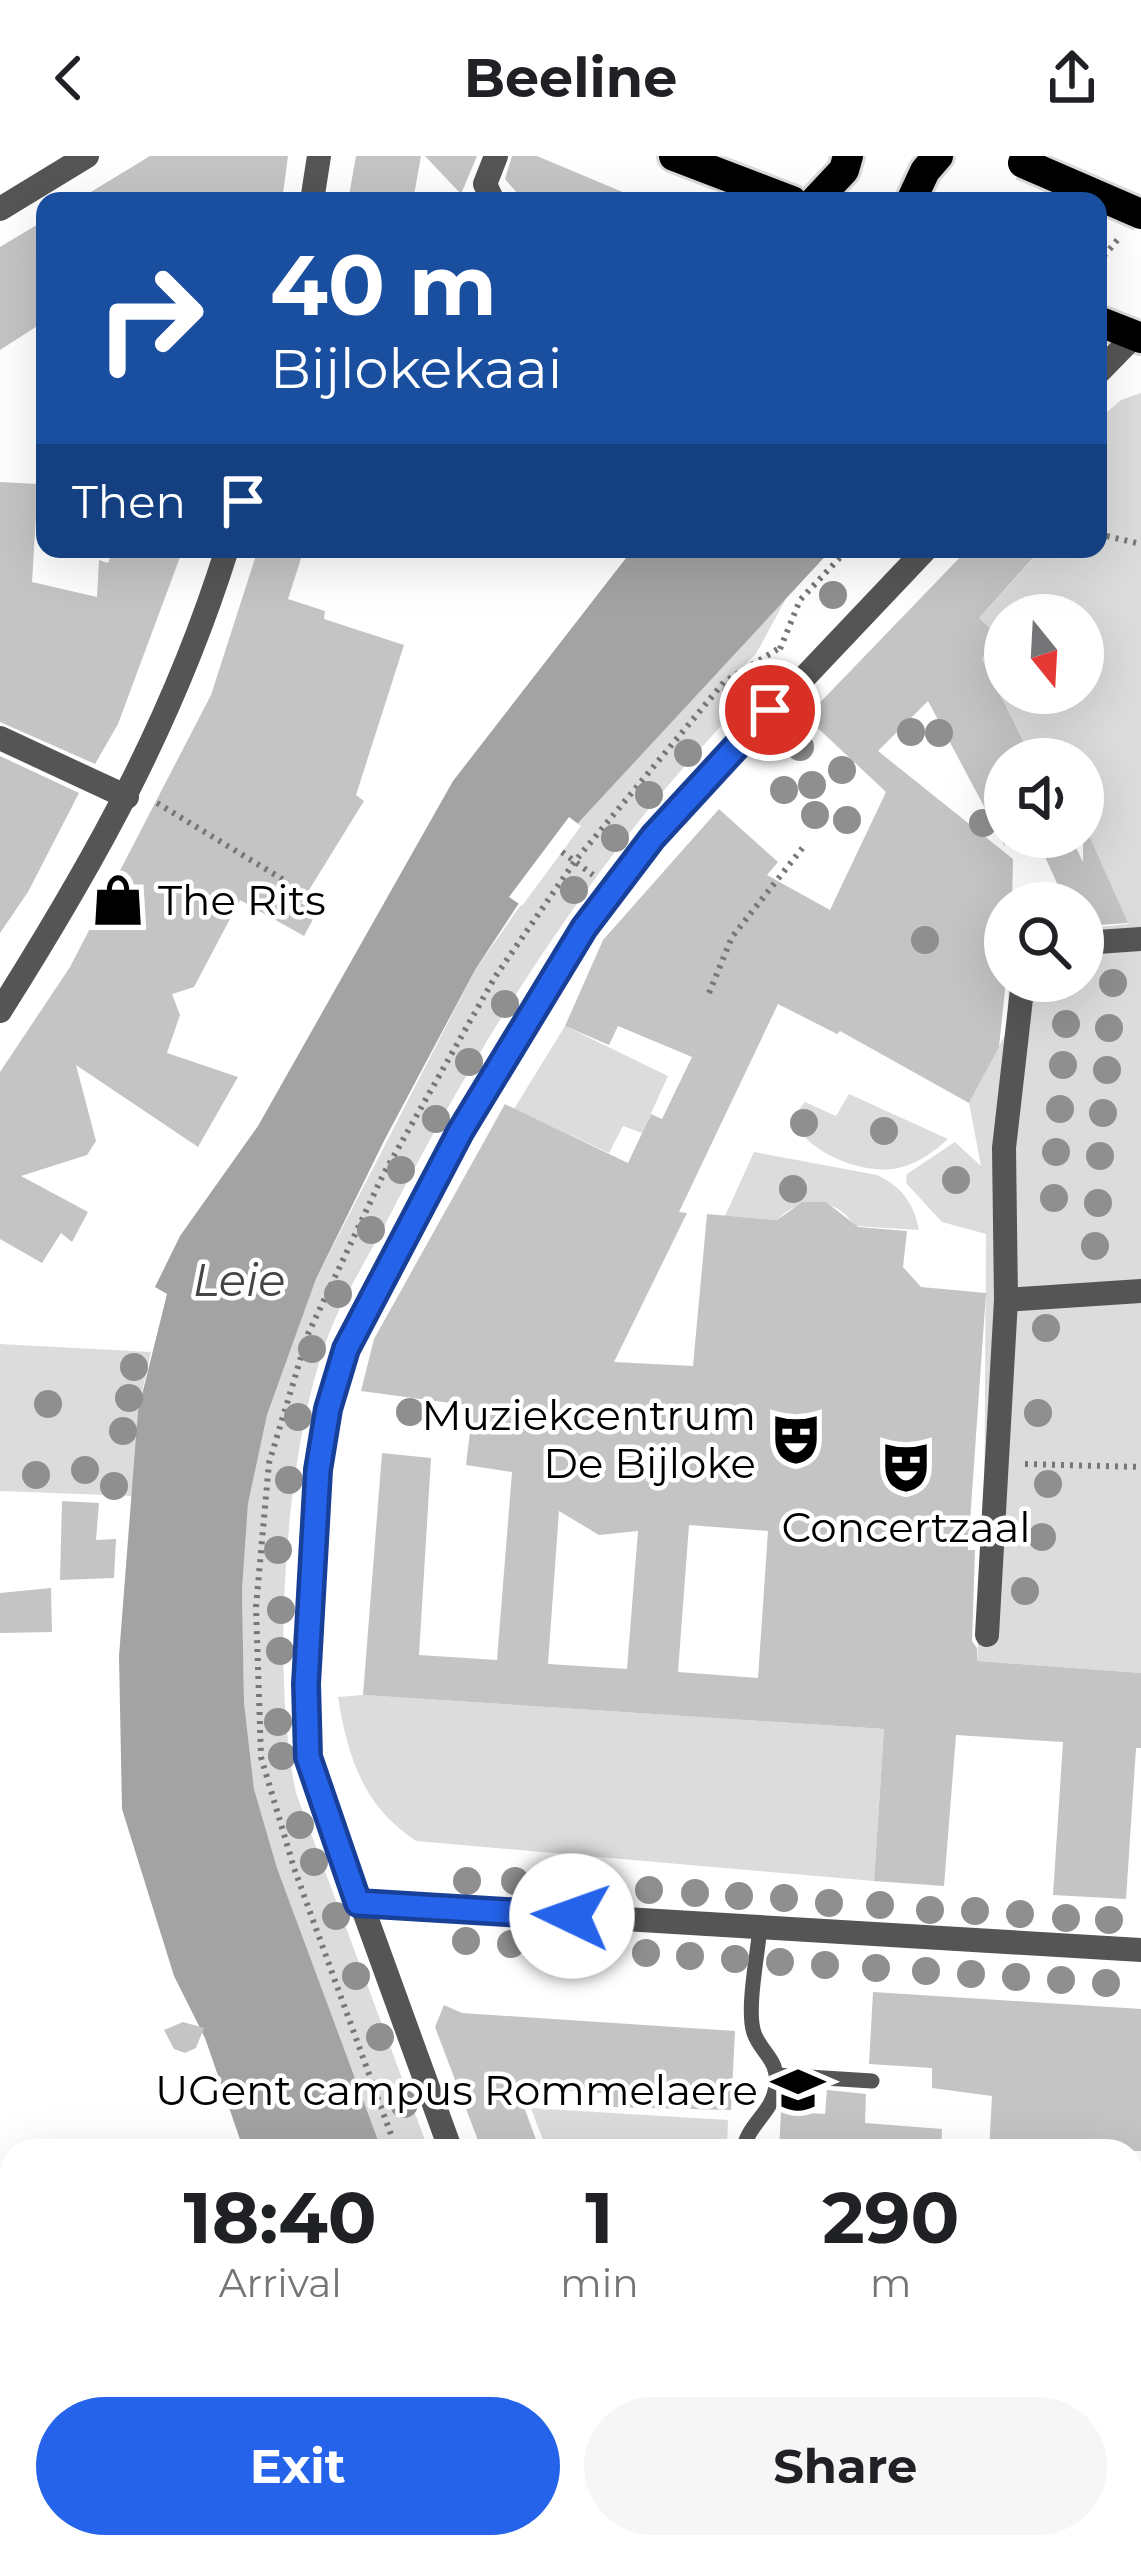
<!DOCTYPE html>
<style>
body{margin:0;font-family:Montserrat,sans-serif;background:#f6f6f6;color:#202124;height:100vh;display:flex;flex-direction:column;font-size:45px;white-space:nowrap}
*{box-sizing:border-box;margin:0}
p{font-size:39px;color:#757577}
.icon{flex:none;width:66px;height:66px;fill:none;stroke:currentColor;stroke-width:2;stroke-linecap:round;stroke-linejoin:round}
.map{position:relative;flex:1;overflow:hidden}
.sheet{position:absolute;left:0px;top:1983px;width:1143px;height:420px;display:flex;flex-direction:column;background:#fff;border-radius:36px 36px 0 0;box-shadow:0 12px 48px #0002}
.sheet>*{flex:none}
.guide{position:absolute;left:36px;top:36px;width:1071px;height:366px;border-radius:24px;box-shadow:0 12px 48px #0002;background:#1a4fa0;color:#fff;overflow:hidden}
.needle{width:78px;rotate:162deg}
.controls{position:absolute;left:984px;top:438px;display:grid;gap:24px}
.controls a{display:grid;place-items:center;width:120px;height:120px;border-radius:50%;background:#fff;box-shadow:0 12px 48px #0002;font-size:60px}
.pin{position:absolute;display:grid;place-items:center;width:102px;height:102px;color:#fff;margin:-51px;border:6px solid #fff;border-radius:50%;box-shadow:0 3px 12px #0007}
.me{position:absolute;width:132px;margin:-66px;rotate:273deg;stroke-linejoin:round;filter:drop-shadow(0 0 9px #0008)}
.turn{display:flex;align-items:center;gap:42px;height:252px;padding:0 36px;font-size:54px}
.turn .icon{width:156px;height:156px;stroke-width:2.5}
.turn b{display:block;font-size:84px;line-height:102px}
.then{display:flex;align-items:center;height:114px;padding:0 36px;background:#0003;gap:24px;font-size:45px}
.eta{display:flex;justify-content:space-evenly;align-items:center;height:204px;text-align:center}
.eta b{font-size:72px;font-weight:700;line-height:84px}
.button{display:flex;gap:24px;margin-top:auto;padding:24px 36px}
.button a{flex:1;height:138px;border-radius:72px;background:#2563eb;color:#fff;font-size:48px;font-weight:700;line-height:138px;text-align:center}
.button a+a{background:#f6f6f6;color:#202124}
header{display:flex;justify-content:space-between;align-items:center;height:156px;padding:0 36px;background:#fff;font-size:54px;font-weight:700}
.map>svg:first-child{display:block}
.green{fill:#dcdcdc;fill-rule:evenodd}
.water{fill:#a3a3a3}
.pier{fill:#fff}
.building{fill:#c4c4c4;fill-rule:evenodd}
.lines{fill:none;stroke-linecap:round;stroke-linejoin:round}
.primary-casing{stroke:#dbdbdb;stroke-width:36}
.path{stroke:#777;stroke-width:6;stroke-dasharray:3 6;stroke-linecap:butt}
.service{stroke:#555;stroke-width:15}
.pedestrian{stroke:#555;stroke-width:24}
.minor{stroke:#555;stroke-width:24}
.tertiary{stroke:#555;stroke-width:24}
.primary{stroke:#000;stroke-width:30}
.primary-bridge-casing{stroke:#dbdbdb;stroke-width:36;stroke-linecap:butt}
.primary-bridge{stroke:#000;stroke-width:30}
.tree{fill:#8f8f8f}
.route-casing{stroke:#184099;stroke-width:30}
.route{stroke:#2563eb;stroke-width:21}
.labels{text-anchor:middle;stroke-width:9;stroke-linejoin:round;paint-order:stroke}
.poi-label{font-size:42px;fill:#000;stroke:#fff;text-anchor:end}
.water-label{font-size:45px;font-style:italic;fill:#444;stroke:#fff}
</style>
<header><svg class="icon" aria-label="back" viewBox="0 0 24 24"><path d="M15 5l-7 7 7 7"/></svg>Beeline<svg class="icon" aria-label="share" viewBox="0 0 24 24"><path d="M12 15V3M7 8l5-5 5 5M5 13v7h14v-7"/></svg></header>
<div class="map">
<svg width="1141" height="2403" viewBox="0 0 1141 2403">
<rect width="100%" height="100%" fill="#fff"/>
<g class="green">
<path d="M 1141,237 L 1141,1517 L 977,1505 L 984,1395 L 986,1078 L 942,1066 L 906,1027 L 907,1018 L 955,986 L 981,1010 L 969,947 L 1007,875 L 1009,825 L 1083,825 L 1083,773 L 1128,768 L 1083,666 L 1083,603 L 1032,603 L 982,502 L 979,462 L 1037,398 L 1033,393 L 1098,393 L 1098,264 L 1121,244 ZM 1005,459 L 1083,459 L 1083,537 L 1005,537 Z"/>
<path d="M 789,437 L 756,498 L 739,515 L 755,532 C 715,577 673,621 636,669 C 541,789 460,923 390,1059 C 369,1101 340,1144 325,1189 C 284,1304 271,1518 296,1637 L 429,1995 L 382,1995 L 277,1712 L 254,1633 L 244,1546 L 242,1434 L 248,1348 L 267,1259 L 316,1123 L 475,814 L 579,666 Z"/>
<path d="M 565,870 L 668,920 L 642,977 L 623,970 L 609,997 L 514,953 Z"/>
<path d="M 849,938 L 948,983 C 934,996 917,1008 898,1012 C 864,1020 803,996 793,961 L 805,946 L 836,960 Z"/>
<path d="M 754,996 L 877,1019 C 901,1030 914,1047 919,1074 L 855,1070 C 835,1040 802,1038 777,1064 L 725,1060 Z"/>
<path d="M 0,1188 L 151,1196 L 138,1255 L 133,1340 L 0,1335 Z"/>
<path d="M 363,1539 L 884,1573 L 874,1725 L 416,1685 C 363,1650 348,1602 338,1541 Z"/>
<path d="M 531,1952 L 728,1964 L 727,1995 L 547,1995 Z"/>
</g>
<g class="water">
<path d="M 633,393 L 832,393 L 579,666 L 517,750 L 475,814 L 385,983 L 316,1123 L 267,1259 L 248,1348 L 242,1434 L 244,1546 L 254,1633 L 277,1712 L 382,1995 L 244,1995 L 205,1882 L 174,1820 L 122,1653 L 119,1500 L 138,1255 L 167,1138 L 155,1131 L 180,1080 L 258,970 L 453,625 Z"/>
<path d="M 381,2391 L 533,2391 L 539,2403 L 385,2403 Z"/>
</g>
<g class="pier">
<path d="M 1035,0 L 1099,0 L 1141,17 L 1141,51 L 1098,98 L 1098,45 L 995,45 Z"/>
<path d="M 569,661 L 581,670 L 522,750 L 509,741 Z"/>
</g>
<g class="building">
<path d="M 150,0 L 288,0 L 282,45 L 76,45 Z"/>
<path d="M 356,0 L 421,0 L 413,45 L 348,45 Z"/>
<path d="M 425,0 L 477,0 L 461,38 Z"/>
<path d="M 512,0 L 537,0 L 644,45 L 524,45 L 505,23 Z"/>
<path d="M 45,64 L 45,165 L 0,194 L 0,91 Z"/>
<path d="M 0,326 L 38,328 L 32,426 L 97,441 L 99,404 L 108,407 L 113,393 L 183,393 L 118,568 L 95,608 L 0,566 Z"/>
<path d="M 258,393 L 304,393 L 288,443 L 325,455 L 324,463 L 404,489 L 356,639 L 364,645 L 301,747 L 317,756 L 304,780 L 240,744 L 194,831 L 172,838 L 180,859 L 167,897 L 238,921 L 198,991 L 76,909 L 96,985 L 87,999 L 21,1020 L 88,1056 L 72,1086 L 61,1077 L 42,1107 L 0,1083 L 0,916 L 70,811 L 211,539 Z"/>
<path d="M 968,393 L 1041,393 L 979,462 L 1000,482 L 982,502 L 1032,603 L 1005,603 L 1005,690 L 928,545 L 878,595 L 1013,703 L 1012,747 L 1005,747 L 1006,825 L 999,891 L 969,947 L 840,875 L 837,878 L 778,848 L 679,1056 L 687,1057 L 614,1206 L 693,1210 L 707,1058 L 777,1064 L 802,1046 L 826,1046 L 858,1071 L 907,1075 L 903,1111 L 921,1131 L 986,1137 L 968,1394 L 975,1394 L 972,1485 L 977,1492 L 977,1505 L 1141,1517 L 1141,1592 L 1136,1592 L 1126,1743 L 1053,1739 L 1063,1586 L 956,1579 L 944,1730 L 874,1725 L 884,1573 L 363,1539 L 382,1297 L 431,1302 L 419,1499 L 497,1504 L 512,1316 L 466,1309 L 473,1250 L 361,1235 L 374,1183 L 505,948 L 628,1007 L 651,958 L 662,963 L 692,901 L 618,870 L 609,889 L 565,870 L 603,784 L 719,653 L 778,706 L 767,719 L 830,754 L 886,636 L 806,561 ZM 559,1355 L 599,1379 L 638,1375 L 627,1513 L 548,1508 ZM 689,1369 L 768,1375 L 758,1522 L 678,1516 Z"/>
<path d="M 0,600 L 79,637 L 28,736 L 0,777 Z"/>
<path d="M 1083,666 L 1128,767 L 1083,770 L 1083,747 L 1066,747 L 1036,681 L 1071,681 L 1083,706 Z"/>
<path d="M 62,1345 L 99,1347 L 96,1384 L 116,1383 L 114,1422 L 60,1424 Z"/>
<path d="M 51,1432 L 52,1476 L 0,1477 L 0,1437 Z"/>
<path d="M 873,1836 L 1141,1853 L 1141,1995 L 989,1995 L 992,1940 L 932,1932 L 932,1912 L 869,1908 Z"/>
<path d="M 444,1849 L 462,1857 L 735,1875 L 731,1954 L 613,1951 L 613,1938 L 517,1931 L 540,1995 L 482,1995 L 435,1871 Z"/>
<path d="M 183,1866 L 204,1872 L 196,1892 L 185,1897 L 174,1893 L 164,1874 Z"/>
<path d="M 827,1934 L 866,1938 L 865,1967 L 942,1973 L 941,1995 L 779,1995 L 781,1955 L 825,1958 Z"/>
</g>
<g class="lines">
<g class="primary-casing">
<g id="primary">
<path d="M 674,0 L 792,45"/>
<path d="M 815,45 L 844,14 L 848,0"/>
<path d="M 911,45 L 925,15 L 938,0"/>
<path d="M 1098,165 L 1141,182"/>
</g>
</g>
<g class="path">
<path d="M 1098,107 L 1119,82"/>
<path d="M 1098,378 L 1141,388"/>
<path d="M 780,493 L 800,444 L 848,393"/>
<path d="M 157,647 L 287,726"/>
<path d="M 562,696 L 593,719"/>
<path d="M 709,837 L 732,781 L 804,690"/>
<path d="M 1025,1308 L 1141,1311"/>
<path d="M 397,1995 L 294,1712 L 261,1601 L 256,1451 L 269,1307 L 308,1178 L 383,1019 L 495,821 L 575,705 L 724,526 L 781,491"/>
<path d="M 553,2391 L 560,2403"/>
</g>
<g class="service">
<path d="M 777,1919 L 872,1925"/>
<path d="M 743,1995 C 748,1966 774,1957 776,1928 C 779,1904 761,1897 754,1877 C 746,1854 758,1797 760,1771"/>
</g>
<g class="pedestrian">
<path d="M 1083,787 L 1141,783"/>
<path d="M 1006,1144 L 1141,1135"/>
<path d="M 987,1479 L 1006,1144 L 1004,992 L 1023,825"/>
</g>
<g class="minor">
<path d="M 493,45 L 485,28 L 496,0"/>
<path d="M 0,53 L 87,0"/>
<path d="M 1098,217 L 1135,179"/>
<path d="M 0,582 L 127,641"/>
<path d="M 358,1747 L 1141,1794"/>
<path d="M 451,1995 L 308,1601 L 306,1528 L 312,1375 L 328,1253 L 346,1193 L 460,976 L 585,772 L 653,681 L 926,393"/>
<path d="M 1131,2172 L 1141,2169"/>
<path d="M 606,2391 L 612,2403"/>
</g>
<g class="tertiary">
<path d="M 312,45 L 319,0"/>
<path d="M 0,855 C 96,703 173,565 227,393"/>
<path d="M 0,2402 L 0,2403"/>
</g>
<use href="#primary" class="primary"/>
<g class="primary-bridge-casing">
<path id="primary-bridge" d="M 1023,7 L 1141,58"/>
</g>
<use href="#primary-bridge" class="primary-bridge"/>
</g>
<g class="tree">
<circle cx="833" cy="439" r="14"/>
<circle cx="736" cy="537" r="14"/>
<circle cx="911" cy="576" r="14"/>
<circle cx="939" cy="577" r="14"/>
<circle cx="800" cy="591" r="14"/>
<circle cx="688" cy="597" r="14"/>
<circle cx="842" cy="614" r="14"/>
<circle cx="812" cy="629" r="14"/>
<circle cx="784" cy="634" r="14"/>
<circle cx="649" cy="639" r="14"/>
<circle cx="815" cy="659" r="14"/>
<circle cx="847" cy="664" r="14"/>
<circle cx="983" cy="667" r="14"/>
<circle cx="615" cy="682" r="14"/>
<circle cx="574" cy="734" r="14"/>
<circle cx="925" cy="784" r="14"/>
<circle cx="1113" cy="827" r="14"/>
<circle cx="505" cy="848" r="14"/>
<circle cx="1066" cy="868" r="14"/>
<circle cx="1109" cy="872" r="14"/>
<circle cx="469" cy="906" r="14"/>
<circle cx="1063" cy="909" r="14"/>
<circle cx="1107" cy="914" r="14"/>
<circle cx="1060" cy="953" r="14"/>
<circle cx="1103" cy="957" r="14"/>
<circle cx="436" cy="963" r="14"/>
<circle cx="804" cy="967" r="14"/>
<circle cx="884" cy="975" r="14"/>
<circle cx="1056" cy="996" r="14"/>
<circle cx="1100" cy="1000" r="14"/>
<circle cx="401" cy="1014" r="14"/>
<circle cx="956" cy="1024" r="14"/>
<circle cx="793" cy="1033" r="14"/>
<circle cx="1054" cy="1042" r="14"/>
<circle cx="1098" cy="1047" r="14"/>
<circle cx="371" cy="1074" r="14"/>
<circle cx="1095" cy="1090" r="14"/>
<circle cx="338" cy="1138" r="14"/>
<circle cx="1046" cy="1172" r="14"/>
<circle cx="312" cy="1193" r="14"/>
<circle cx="134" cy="1211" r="14"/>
<circle cx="129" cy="1242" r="14"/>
<circle cx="48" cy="1248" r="14"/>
<circle cx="410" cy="1256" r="14"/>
<circle cx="1038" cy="1257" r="14"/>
<circle cx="298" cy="1261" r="14"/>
<circle cx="123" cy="1275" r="14"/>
<circle cx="85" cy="1314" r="14"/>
<circle cx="36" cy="1319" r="14"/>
<circle cx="289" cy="1324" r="14"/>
<circle cx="1048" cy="1328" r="14"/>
<circle cx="114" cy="1330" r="14"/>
<circle cx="1042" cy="1381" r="14"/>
<circle cx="278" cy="1394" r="14"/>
<circle cx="1025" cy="1435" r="14"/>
<circle cx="281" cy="1454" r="14"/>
<circle cx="280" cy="1495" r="14"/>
<circle cx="278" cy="1566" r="14"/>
<circle cx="282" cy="1600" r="14"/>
<circle cx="300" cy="1669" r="14"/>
<circle cx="314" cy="1706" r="14"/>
<circle cx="467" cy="1725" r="14"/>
<circle cx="515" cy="1725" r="14"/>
<circle cx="560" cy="1728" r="14"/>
<circle cx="605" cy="1730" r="14"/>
<circle cx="649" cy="1734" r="14"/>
<circle cx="695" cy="1737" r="14"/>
<circle cx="739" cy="1740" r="14"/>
<circle cx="784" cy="1742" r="14"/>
<circle cx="829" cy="1747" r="14"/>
<circle cx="880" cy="1749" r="14"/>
<circle cx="930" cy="1754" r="14"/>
<circle cx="975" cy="1755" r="14"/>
<circle cx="1020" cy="1758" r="14"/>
<circle cx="336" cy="1760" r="14"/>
<circle cx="1066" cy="1762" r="14"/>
<circle cx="1109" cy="1764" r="14"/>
<circle cx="466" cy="1785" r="14"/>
<circle cx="511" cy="1788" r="14"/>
<circle cx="555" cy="1791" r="14"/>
<circle cx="600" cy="1794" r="14"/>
<circle cx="646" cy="1797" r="14"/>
<circle cx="690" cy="1800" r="14"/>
<circle cx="735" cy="1803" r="14"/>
<circle cx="780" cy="1806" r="14"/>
<circle cx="825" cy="1809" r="14"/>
<circle cx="876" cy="1812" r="14"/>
<circle cx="926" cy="1815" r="14"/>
<circle cx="971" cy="1818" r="14"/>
<circle cx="356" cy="1820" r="14"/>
<circle cx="1016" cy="1821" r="14"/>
<circle cx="1061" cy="1824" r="14"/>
<circle cx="1106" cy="1827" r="14"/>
<circle cx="380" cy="1881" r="14"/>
<circle cx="404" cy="1948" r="14"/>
</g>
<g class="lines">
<g class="route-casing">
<path id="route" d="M 572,1760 L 358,1747 L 308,1601 L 306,1528 L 318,1314 L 328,1253 L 346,1193 L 460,976 L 584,772 L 653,681 L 770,554"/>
</g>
<use href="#route" class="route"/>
</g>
<defs>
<g id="shop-bare" transform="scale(4.14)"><path d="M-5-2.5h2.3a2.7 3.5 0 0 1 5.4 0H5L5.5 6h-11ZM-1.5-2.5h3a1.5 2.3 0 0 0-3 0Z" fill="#000" stroke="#fff" stroke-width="2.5" paint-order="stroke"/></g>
<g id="theatre-bare" transform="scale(4.14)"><path d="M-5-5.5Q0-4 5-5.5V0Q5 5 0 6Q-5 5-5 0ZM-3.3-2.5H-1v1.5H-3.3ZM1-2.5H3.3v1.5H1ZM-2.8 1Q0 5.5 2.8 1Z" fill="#000" stroke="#fff" stroke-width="2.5" paint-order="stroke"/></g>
<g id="university-bare" transform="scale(4.14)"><path d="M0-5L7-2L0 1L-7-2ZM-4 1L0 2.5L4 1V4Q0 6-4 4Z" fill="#000" stroke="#fff" stroke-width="2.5" paint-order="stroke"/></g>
</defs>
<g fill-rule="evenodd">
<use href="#shop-bare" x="118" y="744"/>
<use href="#theatre-bare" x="796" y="1283"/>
<use href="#theatre-bare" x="906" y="1311"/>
<use href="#university-bare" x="798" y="1934"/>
</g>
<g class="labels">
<g class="poi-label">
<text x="158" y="759" text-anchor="start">The Rits</text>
<text x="756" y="1274">Muziekcentrum<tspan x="756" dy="48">De Bijloke</tspan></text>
<text x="906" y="1386" text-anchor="middle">Concertzaal</text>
<text x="758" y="1949">UGent campus Rommelaere</text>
</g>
<g class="water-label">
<text x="239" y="1140">Leie</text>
</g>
</g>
</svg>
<div class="controls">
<a><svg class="needle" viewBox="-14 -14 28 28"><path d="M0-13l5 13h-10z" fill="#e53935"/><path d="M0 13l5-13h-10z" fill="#757577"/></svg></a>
<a><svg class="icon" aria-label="sound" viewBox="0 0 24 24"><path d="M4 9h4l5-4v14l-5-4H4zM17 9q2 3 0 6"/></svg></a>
<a><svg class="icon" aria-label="search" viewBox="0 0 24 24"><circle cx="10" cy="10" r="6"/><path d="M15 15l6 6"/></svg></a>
</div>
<div class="pin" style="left:770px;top:554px;background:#d93025"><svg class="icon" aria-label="arrive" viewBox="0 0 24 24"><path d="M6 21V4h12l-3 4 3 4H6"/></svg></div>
<svg class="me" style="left:572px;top:1760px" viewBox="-20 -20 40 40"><circle r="19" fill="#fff"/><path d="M0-13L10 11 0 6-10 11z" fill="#2563eb"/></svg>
<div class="guide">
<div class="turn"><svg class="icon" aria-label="right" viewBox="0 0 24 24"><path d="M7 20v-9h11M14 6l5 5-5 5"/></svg><div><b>40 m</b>Bijlokekaai</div></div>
<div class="then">Then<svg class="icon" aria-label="arrive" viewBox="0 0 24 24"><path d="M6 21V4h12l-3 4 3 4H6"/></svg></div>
</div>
<section class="sheet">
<div class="eta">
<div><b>18:40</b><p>Arrival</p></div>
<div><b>1</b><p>min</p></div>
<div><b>290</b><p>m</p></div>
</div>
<div class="button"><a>Exit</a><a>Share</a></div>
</section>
</div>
